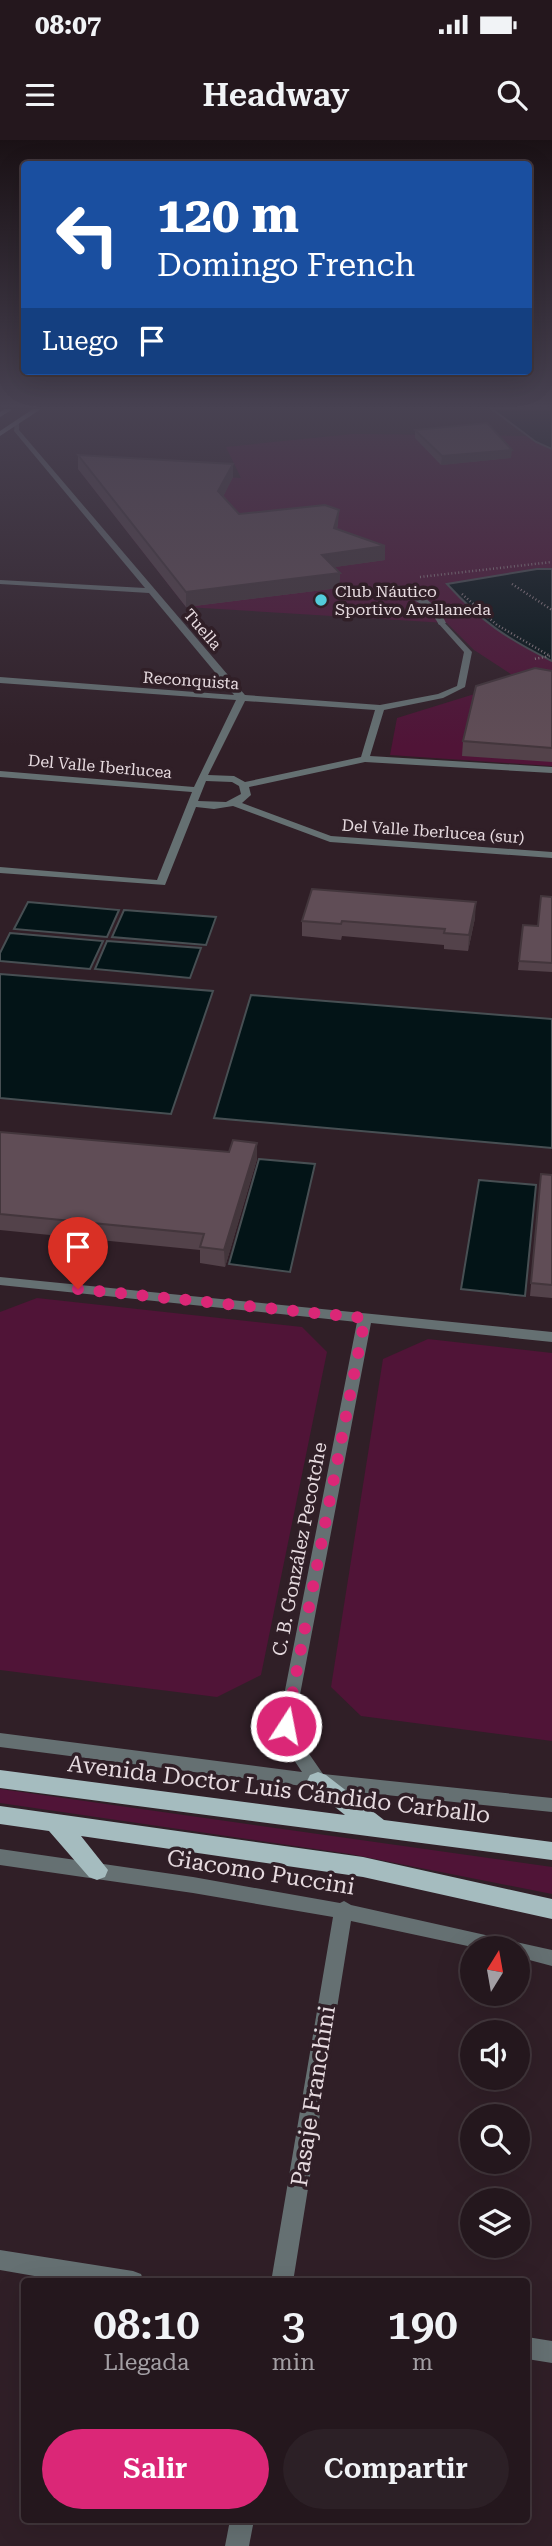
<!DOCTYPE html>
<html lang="es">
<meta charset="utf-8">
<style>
body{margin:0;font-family:"Roboto Serif",serif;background:#2c2026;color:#f1f3f6;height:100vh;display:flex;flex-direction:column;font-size:26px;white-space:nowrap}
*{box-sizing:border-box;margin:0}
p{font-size:23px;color:#a39fa4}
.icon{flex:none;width:38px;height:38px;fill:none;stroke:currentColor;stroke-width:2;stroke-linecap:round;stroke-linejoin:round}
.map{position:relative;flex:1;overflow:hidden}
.drawer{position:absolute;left:21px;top:2138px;width:509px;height:245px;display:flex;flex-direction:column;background:#24171d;border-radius:7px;box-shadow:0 7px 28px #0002,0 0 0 2px #41363b}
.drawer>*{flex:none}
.hud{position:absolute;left:21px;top:21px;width:511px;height:214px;border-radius:7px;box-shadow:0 7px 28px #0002,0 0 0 2px #41363b;background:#1a4fa0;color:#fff;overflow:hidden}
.needle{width:46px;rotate:11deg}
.controls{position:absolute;left:460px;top:1796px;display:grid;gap:14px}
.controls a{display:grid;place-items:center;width:70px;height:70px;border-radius:50%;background:#24171d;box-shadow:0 7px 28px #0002,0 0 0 2px #41363b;font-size:35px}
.pin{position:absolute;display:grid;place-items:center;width:60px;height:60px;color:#fff;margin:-72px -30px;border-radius:50% 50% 50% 0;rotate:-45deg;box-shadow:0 0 7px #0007}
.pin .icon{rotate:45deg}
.me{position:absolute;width:77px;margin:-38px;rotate:11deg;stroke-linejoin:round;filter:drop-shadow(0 0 5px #0008)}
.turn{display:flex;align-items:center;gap:24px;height:147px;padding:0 21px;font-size:32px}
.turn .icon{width:91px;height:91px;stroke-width:2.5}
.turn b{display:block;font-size:49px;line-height:60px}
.then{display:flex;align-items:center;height:66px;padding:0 21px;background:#0003;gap:14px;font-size:26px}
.eta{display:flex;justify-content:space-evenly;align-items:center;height:119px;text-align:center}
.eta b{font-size:42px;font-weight:600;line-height:49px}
.button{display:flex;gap:14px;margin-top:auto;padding:14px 21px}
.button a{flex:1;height:80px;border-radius:42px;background:#db2777;color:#fff;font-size:28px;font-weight:600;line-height:80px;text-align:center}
.button a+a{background:#2c2026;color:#f1f3f6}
.status{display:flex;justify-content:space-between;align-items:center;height:49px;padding:0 35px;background:#24171d;direction:ltr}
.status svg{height:19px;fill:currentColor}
header{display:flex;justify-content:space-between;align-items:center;height:91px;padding:0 21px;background:#24171d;font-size:32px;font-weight:600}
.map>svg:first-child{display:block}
.green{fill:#501437}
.water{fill:#031417;stroke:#474f53;stroke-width:2}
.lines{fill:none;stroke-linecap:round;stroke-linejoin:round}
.path{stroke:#918389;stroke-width:2.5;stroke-dasharray:1 2.5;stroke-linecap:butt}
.lane{fill:#657072;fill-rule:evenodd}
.street{fill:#657072;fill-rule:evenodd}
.secondary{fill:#899b9d;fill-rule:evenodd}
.primary{fill:#a5bcbf;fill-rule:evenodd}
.wall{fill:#53424a}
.shaded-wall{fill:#43363c}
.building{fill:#604d56;stroke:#43363c;stroke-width:2}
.route{stroke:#db2777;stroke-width:12;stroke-dasharray:0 21.6}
.poi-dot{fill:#53cbdb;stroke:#301f27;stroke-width:2.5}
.labels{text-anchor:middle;stroke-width:7;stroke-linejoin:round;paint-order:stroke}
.far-poi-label{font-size:16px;fill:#e6dadf;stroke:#301f27;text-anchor:start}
.far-street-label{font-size:16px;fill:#e6dadf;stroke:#301f27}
.street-label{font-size:19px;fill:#e6dadf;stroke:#301f27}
.near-street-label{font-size:23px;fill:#e6dadf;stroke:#301f27}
</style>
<div class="status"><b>08:07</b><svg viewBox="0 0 49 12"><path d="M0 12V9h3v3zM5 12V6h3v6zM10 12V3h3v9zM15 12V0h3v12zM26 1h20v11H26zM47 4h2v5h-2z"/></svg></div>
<header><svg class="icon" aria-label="menu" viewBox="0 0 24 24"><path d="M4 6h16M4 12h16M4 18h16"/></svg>Headway<svg class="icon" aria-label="search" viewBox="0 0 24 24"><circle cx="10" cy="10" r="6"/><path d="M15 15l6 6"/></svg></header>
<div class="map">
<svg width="552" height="2406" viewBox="0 0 552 2406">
<rect width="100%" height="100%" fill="#301f27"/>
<g class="green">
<path d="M 352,294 L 529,296 L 552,309 L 552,429 L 447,445 C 482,482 506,498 552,521 L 552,626 L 390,615 L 397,578 L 520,540 L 474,510 L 447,483 L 186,467 L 78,329 L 241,338 L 226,307 Z"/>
<path d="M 37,1158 L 302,1187 L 327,1212 L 261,1535 L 217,1557 L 0,1530 L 0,1172 Z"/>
<path d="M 428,1199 L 552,1213 L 552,1601 L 361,1576 L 331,1547 L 383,1219 Z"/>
<path d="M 0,1649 L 552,1727 L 552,1754 L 350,1714 L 0,1663 Z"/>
</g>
<g class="water">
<path d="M 492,269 L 552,269 L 552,309 L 536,302 Z"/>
<path d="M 537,429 L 552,429 L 552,521 C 506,498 482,482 447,444 Z"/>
<path d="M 28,762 L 119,770 L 107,797 L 14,789 Z"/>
<path d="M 124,770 L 216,777 L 206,805 L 112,797 Z"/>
<path d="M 10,793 L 103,801 L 90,829 L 0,821 L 0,813 Z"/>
<path d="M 107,801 L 201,808 L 190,838 L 95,829 Z"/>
<path d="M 0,834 L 213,851 L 171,974 L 0,958 Z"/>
<path d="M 251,855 L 552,879 L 552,1008 L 214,978 Z"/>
<path d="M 259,1019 L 315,1024 L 290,1132 L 229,1124 Z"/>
<path d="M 479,1040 L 536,1045 L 525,1156 L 461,1149 Z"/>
</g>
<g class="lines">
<g class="path">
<path d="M 420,437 L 552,422"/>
<path d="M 512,444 L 552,470"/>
<path d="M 462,454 L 497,485 L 550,516 L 534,519"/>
</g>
<path class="lane" d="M 387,444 C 410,444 437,462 446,483 L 439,485 C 428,463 409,457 387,448 Z"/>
<g class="street">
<path d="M 15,282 L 19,282 L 19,290 L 245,555 L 380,565 L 438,554 L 457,546 L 464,512 L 438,483 L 442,480 L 472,512 L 465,547 L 443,558 L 384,570 L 370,616 L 552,627 L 552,633 L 365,622 L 249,647 L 251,655 L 242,663 L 331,696 L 552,712 L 552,718 L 330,702 L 233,666 L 214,669 L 196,667 L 165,745 L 0,733 L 0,727 L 157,740 L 192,652 L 0,637 L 0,631 L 194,647 L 236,560 L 0,543 L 0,537 L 234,555 L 149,453 L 0,444 L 0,440 L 145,448 L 14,291 ZM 245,561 L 375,570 L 361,617 L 245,642 L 234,636 L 208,635 ZM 206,641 L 232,642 L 239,646 L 241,654 L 226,662 L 198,661 Z"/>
<path d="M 0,1137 L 552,1192 L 552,1202 L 371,1183 L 294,1586 L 305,1608 L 323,1634 L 552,1658 L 552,1672 L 318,1648 L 0,1607 L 0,1593 L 302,1632 L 292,1617 L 278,1586 L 357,1182 L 0,1145 Z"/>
<path d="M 0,1709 L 193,1737 L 340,1763 L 344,1761 L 351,1765 L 552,1810 L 552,1826 L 518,1817 L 518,1808 L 477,1808 L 351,1781 L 293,2142 L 271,2142 L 333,1777 L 193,1753 L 0,1725 Z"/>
<path d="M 0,2110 L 133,2131 L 141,2134 L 144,2142 L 69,2142 L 0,2130 Z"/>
<path d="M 527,2197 L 552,2201 L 552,2223 L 527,2219 Z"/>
<path d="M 230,2380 L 254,2380 L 249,2406 L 225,2406 Z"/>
</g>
<g class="secondary">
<path d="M 4,269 L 13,269 L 0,277 L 0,272 Z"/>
<path d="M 33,269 L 41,269 L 0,296 L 0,291 Z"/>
</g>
<g class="primary">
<path d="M 0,1630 L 345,1675 L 310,1647 L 307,1641 L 310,1635 L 318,1632 L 326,1635 L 384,1680 L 552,1702 L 552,1720 L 0,1648 Z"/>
<path d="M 0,1666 L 363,1717 L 552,1759 L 552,1779 L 363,1737 L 81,1696 L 108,1730 L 105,1737 L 97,1740 L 89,1737 L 49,1691 L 0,1684 Z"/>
</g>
</g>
<g class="wall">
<path d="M 415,290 L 511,318 L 441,325 L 415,298 Z"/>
<path d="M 78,315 L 233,324 L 233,337 L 223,356 L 239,374 L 338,384 L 337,389 L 385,420 L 334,427 L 340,433 L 339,448 L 186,467 L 78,329 Z"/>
<path d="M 552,531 L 552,622 L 462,616 L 463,601 Z"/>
<path d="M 552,757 L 552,832 L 518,830 L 523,785 L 538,786 Z"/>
<path d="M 475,778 L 468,811 L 444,809 L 444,805 L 342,796 L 341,800 L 302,796 L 302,781 Z"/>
<path d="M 0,992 L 257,1019 L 225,1127 L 200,1123 L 200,1110 L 0,1090 Z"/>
<path d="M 541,1034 L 552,1035 L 552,1158 L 530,1156 Z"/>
</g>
<g class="shaded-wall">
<path d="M 512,310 L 511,318 L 441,325 L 442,316 Z"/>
<path d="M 233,324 L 233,337 L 219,365 L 218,351 Z"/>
<path d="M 339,370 L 338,384 L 333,402 L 334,388 Z"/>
<path d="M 385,406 L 385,420 L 322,429 L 322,415 Z"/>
<path d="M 340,433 L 339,448 L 186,467 L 186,452 Z"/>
<path d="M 476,762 L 475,778 L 468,811 L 469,795 Z"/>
<path d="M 257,1003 L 257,1019 L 225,1127 L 224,1110 Z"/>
</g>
<g class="building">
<path d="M 487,283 L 512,310 L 442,316 L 415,290 Z"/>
<path d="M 78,315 L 233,324 L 218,351 L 239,374 L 325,365 L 339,370 L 334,388 L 385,406 L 322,415 L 340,433 L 186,452 Z"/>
<path d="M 535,528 L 552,531 L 552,608 L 463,601 L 476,546 Z"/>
<path d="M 312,749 L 476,762 L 469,795 L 444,793 L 445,789 L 342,781 L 341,784 L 302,781 Z"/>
<path d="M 541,756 L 552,757 L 552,823 L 519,821 L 523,785 L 538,786 Z"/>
<path d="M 0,992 L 229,1012 L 233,1000 L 257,1003 L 224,1110 L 200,1107 L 204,1094 L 0,1074 Z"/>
<path d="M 541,1034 L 552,1035 L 552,1145 L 531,1143 Z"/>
</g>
<linearGradient id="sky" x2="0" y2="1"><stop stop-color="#1a1115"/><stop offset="0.44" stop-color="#484252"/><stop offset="1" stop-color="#484252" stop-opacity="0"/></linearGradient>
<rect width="552" height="606" fill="url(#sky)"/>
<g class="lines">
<path class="route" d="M 78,1149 L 365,1178 L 286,1586"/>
</g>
<circle class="poi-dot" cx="321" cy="460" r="7"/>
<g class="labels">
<g class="far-poi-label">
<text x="335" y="457">Club Náutico<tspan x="335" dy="18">Sportivo Avellaneda</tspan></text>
</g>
<g class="far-street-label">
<text transform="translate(203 489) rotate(49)" y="6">Tuella</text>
<text transform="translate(191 540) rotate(4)" y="6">Reconquista</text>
<text transform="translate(100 626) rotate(5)" y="6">Del Valle Iberlucea</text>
<text transform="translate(433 691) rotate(4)" y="6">Del Valle Iberlucea (sur)</text>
</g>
<g class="street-label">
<text transform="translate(299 1409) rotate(-79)" y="7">C. B. González Pecotche</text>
</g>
<g class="near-street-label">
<text transform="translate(279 1649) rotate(7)" y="8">Avenida Doctor Luis Cándido Carballo</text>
<text transform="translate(261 1732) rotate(9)" y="8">Giacomo Puccini</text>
<text transform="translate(313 1956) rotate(-81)" y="8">Pasaje Franchini</text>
</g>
</g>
</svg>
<div class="controls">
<a><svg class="needle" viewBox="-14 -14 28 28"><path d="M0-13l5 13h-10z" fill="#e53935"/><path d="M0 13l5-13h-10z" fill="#a39fa4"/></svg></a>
<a><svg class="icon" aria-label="sound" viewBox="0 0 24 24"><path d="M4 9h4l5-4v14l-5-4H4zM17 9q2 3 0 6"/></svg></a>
<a><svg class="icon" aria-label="search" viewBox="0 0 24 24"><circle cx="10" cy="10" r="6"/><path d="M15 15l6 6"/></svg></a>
<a><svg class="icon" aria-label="layers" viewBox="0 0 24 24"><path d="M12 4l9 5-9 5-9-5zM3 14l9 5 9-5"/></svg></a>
</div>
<div class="pin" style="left:78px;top:1149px;background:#d93025"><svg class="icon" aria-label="arrive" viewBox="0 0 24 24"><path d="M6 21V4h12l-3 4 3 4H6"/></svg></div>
<svg class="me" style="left:286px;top:1586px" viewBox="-20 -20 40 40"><circle r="17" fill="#db2777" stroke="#fff" stroke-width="3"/><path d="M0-11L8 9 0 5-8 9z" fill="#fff"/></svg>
<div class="hud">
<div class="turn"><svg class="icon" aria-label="left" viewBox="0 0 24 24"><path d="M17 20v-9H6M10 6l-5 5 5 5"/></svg><div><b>120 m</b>Domingo French</div></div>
<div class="then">Luego<svg class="icon" aria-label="arrive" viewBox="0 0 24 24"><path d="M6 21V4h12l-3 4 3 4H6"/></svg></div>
</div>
<section class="drawer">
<div class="eta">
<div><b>08:10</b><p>Llegada</p></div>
<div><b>3</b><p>min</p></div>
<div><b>190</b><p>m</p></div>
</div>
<div class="button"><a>Salir</a><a>Compartir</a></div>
</section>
</div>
